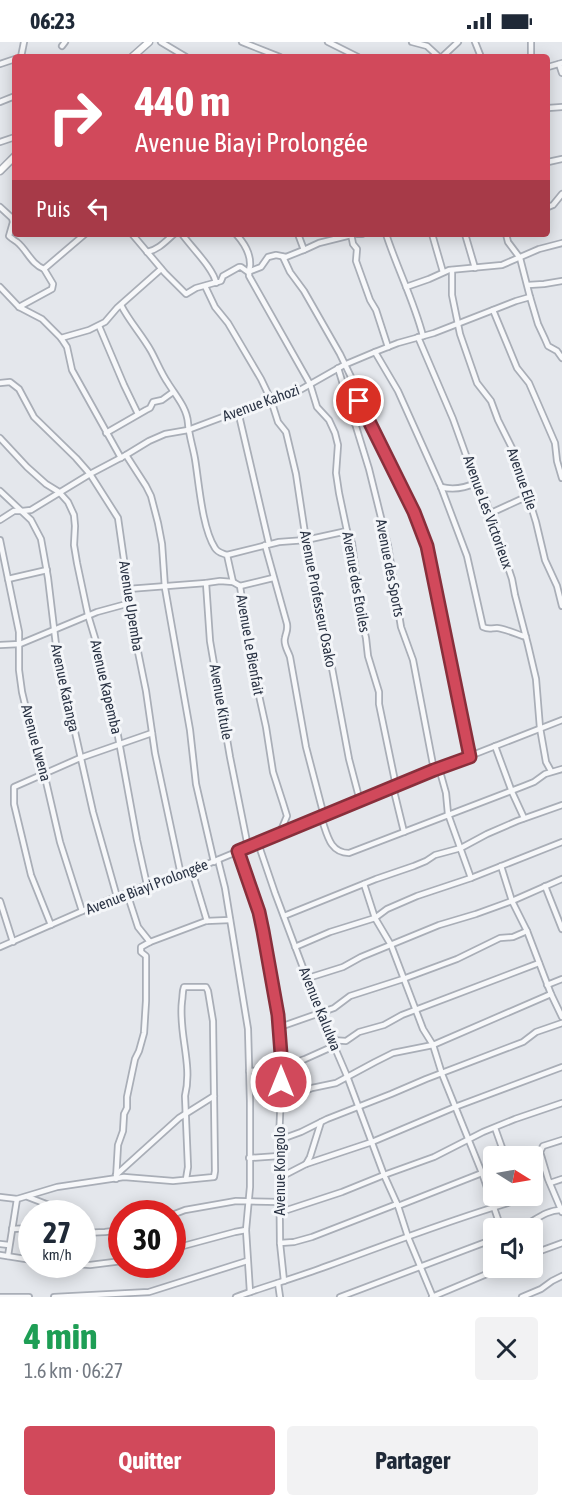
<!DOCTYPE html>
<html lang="fr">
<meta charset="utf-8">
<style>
body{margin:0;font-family:"Asap Condensed",sans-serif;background:#f2f2f3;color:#1f2937;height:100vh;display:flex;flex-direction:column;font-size:22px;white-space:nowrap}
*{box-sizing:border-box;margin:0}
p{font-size:20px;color:#747a83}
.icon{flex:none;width:33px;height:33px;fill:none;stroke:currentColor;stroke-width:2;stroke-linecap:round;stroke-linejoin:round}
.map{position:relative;height:1255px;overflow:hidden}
.panel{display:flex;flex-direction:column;background:#fff;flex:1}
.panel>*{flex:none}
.hud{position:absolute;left:12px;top:12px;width:538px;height:183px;border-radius:6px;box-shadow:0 3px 15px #0003;background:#d1495b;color:#fff;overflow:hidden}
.needle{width:39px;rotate:101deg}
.fabs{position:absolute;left:483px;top:1104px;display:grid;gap:12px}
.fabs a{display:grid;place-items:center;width:60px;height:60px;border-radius:6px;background:#fff;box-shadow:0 3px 15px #0003;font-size:30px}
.speed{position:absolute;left:18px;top:1158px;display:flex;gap:12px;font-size:30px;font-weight:700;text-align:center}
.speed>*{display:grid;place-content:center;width:78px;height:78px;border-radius:50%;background:#fff;box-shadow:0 3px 15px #0003;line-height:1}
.speed small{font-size:15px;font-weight:400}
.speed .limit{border:9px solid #d22;background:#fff;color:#111}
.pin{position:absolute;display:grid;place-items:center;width:51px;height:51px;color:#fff;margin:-26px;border:3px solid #fff;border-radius:50%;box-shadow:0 2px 6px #0007}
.me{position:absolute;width:66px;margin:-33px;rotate:0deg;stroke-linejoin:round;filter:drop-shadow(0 0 4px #0008)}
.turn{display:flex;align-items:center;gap:21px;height:126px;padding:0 24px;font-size:27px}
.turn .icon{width:78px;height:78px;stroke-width:2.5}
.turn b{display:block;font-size:42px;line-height:51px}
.then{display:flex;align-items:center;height:57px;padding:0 24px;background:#0003;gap:12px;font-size:22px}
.round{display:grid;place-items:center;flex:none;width:63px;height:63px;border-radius:6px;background:#f2f2f3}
.summary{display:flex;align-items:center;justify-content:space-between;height:102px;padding:0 24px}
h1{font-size:36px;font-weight:700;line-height:45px;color:#1e9e55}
.primary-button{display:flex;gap:12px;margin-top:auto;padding:12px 24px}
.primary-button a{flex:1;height:69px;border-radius:6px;background:#d1495b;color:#fff;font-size:24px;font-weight:700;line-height:69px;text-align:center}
.primary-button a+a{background:#f2f2f3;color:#1f2937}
.status{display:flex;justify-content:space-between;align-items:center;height:42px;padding:0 30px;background:#fff;direction:ltr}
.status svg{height:16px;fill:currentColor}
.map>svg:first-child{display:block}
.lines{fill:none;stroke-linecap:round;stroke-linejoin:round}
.minor-casing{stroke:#a9aeb7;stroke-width:8}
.secondary-casing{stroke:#a9aeb7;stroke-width:9}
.minor{stroke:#f7f8fa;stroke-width:4.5}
.secondary{stroke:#fff;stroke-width:6}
.route-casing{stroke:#882f3b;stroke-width:15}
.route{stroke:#d1495b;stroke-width:10}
.labels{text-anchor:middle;stroke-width:6;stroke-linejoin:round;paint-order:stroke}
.street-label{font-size:15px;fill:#2b3445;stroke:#f4f6f9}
</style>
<div class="status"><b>06:23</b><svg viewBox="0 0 49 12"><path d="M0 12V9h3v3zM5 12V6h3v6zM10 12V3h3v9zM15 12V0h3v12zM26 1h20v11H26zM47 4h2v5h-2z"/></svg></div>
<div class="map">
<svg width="562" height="1255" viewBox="0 0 562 1255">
<rect width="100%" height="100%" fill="#e4e7ec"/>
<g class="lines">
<g class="minor-casing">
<g id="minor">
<path d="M 161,0 L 186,15"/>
<path d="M 242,0 L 280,15"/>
<path d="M 328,0 L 358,15"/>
<path d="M 412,0 L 427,4 L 439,15"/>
<path d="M 475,0 L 481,15"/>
<path d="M 62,4 L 65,0"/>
<path d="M 21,15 L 24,0"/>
<path d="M 442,15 L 458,0"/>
<path d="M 531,15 L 531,0"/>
<path d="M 0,22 L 15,17"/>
<path d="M 559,22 L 562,31"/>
<path d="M 548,25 L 562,21"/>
<path d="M 0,60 L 15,54"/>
<path d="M 548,66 L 562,65"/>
<path d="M 0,100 L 15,95"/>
<path d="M 548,120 L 562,117"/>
<path d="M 0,165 L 12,176 L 13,180 L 9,194 C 11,196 14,198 17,200 C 27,208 31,222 44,227 L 53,242 L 52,247 L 19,265"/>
<path d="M 548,165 L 553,163 L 562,152"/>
<path d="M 132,192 L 165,231 L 186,252 L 196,246 L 221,239 L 223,234 L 239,225 L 241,225 L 248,230 L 261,225 L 268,215 L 276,213 L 286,215 L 306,207 L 319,201 L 351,193"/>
<path d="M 182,192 C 191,205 214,227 216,241"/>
<path d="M 236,192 C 244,201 251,211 250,224 C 249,227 249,231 249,234 L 310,342 L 317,365 L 329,378 L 335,391 L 338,403 L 336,431 L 339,451 L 347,489 L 352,501 L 356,533 L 356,555 L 366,596 L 368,614 L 379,650 L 379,662 L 396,744"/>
<path d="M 298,192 L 304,208"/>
<path d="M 351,192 L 353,202 L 357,207 L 356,219 L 370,258 L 376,268 L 388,305"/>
<path d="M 357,192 L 362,192"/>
<path d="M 386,192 C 397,226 414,259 423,294"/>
<path d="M 432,192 L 443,230"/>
<path d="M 465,192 L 475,226"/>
<path d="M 506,192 L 508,200 L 520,216 L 530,255 L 538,282 L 545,297 L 548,304 L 557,309 L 562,316"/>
<path d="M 147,210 C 158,208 166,199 174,192"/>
<path d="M 283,215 L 290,230 L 304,249 L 340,312 L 352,337 L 359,359 L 414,470 L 427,504 L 470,715"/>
<path d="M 44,227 L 85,192"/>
<path d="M 452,228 L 452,253 L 460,292 L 477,341 L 491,359 L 498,378 L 515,412 L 536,480 L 545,518 L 557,544 L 562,564"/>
<path d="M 528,243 L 544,242 L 562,239"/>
<path d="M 205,244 L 215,265 L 228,281 L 261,337 L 271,358 L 278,380 L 286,390 L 296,432 L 306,498 L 324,583 L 349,717 L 360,759"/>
<path d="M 0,245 L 19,265 L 42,277 L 61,296 L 67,305 L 72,328 L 121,416"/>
<path d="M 406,245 L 429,237 L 449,228 L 502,223 L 539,207 L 562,201"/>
<path d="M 121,263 C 129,279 142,293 151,309 C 157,320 161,331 168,341 C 176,354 187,366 188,381 C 189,394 193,405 195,417 C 199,441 202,486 215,506 C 218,511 222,511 227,513 L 233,540 L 240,544 L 251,617 L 266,685 L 273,730 L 283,761 L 287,774 L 279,793"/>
<path d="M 493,268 L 517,326 L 529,341 L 555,401 L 557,419 L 562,436"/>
<path d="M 99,284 L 124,343 L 138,372"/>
<path d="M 418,295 L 453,377 L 476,441 L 484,453 L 512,537 L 515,553 L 528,603 L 536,637 L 540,686 L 546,720 L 551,729"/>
<path d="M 61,296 L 89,288 L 105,280 L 117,266 L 161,227"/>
<path d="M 375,310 L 398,349 L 441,445 L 467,514 L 483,585 C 489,588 491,586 497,586 C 503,586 519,593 526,595"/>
<path d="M 338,326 L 369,427 L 388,504 L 401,585 L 413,618 L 434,728"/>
<path d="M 0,341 L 10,340 L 19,347 L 34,375 L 76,416 L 90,432 L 118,476 L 135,595 L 146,649 L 155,711 L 181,833"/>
<path d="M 238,369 L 269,502"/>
<path d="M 106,391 L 146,368 L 150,366 L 153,360 L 162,358 L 173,350"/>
<path d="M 0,396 L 27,425 L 46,442 L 59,450 L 68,460 L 74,473 L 75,484 L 74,503 L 77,521 L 88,573 L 98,606 L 116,683 L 137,798 L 147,843"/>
<path d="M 126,413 L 146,444 L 151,454 L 158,481 L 162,502 L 165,546 L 190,688 L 196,742 L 214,820"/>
<path d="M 441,445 C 453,448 465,446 476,441"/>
<path d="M 0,449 L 31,478 L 41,497 L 48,536 L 59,628 L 73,681 L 93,770 L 117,855"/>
<path d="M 491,471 L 528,454"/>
<path d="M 0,478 L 14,469 L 22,469 L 31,468 L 90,432 L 126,413 L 149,399 L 165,392 L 188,388 L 260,361 L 300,348 L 344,323 L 375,310 L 398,301 L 434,291 L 516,259 L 530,255"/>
<path d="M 0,498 L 19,590 L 19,628 L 22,650 L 33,696 L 39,709 L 60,800 L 82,869"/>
<path d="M 265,503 L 287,582 C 288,589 286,590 285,596 C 283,602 288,609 290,615 L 306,705 L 324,774"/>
<path d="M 227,513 L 279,500 L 306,498 L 347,489"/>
<path d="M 8,537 L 47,528"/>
<path d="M 233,540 L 220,539 L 206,541 L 210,599 L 230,715 L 248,805"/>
<path d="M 240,544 L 273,536"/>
<path d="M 128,547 L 206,541"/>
<path d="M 0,603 L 20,602 L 97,570 L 130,561"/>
<path d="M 495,704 L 512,750 L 524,776"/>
<path d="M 439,726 L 446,751 L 448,772 L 471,836"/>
<path d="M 393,745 L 404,790"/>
<path d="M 321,775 C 327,791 329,811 349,811 L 524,744 L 534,740 L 545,732 L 562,727"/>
<path d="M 258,801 L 275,851 L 320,971 L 347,1034 L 384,1133 L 398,1164 L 408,1195 L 433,1255"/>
<path d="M 238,809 L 259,870 L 274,946 L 280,985 L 282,1025 L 279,1098 L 280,1201 L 284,1239"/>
<path d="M 218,818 L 225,846 L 248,987 L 250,1059 L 250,1145 L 246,1188 L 250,1250"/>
<path d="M 501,824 L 512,859 L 527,889 L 551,952 L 562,975"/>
<path d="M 192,829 L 207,879"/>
<path d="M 364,842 L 375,876 L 391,903 L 423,987 L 433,1003 L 442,1032 L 482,1131 L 501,1186"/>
<path d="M 545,844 L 562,887"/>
<path d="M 127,851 L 138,885 L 150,900"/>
<path d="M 0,859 L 13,900"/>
<path d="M 284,874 L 376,837 L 414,824 L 426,819 L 435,813 L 461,806 L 487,792 L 517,779 L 562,763"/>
<path d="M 51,883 L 31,833 L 14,762 L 14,745 L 80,716 L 152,691"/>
<path d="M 0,905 L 96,863 L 147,843 L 181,833 L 434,728 L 562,678"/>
<path d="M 295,905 L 330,890 L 375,876 L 387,867 L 417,854 L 471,836 L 562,800"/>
<path d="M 308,936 L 343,925 L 361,915 L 439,883 L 476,872 L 512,859 L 562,837"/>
<path d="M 547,943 L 562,937"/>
<path d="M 280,985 L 334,966 L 350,954 L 403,937 L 457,917 L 500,896 L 513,895 L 527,889"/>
<path d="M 331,998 L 346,999 L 359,990 L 384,983 L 402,973 L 539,921"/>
<path d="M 282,1025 L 305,1017 L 334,1004"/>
<path d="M 249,1029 L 282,1028"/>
<path d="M 280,1061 L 312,1046 L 336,1041 L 375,1020 L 393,1011 L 433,1003 L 551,952"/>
<path d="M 495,1086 L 505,1114"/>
<path d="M 279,1098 L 301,1090 L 321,1080"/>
<path d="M 562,1098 L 543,1104 L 540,1110 L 548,1137 L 562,1170"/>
<path d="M 249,1116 L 279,1114"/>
<path d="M 306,1122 L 372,1100 L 455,1065 L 562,1025"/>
<path d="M 116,1133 L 179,1076 L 214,1054"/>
<path d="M 279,1136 L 306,1122 L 310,1115 L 321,1080 L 327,1077 L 391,1052 L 426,1037 L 523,1000 L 536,990 L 562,981"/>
<path d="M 116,1137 L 118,1103 L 123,1089 L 124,1072 L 127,1066 L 127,1055 L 135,1017 L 139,1009 L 144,991 L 146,959 L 146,914 L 141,910 L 141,905 L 150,900 L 206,879 L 230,878"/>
<path d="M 550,1141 L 562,1137"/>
<path d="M 0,1155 L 17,1157 L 57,1145 L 124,1135 L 173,1139 L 214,1135 L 215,1129 L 213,979 L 208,949 L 206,945 L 184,945 C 182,950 183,954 182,959 C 178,991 193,1022 185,1054 L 188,1125 L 186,1137"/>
<path d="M 28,1155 L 54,1165"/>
<path d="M 398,1164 L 482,1131"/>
<path d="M 281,1170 L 342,1150 L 384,1133 L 434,1115 L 483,1090 L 515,1077 L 562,1061"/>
<path d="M 172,1173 L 185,1168 L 236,1159 L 280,1160"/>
<path d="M 520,1186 C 533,1180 547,1167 562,1168"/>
<path d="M 12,1187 L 32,1186"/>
<path d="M 82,1191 L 105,1190 L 122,1188"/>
<path d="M 280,1201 L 294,1200 L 312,1195 L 397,1162"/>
<path d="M 0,1202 L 9,1203"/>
<path d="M 172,1207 L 235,1190 L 246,1188"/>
<path d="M 532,1212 L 562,1201"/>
<path d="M 0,1213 L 32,1218"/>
<path d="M 8,1214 L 17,1157"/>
<path d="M 76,1222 L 90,1223 L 122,1219"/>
<path d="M 278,1241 L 280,1255"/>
<path d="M 0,1255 L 29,1255"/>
<path d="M 54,1255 L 149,1250 L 247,1219"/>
<path d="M 236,1255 C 263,1245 292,1237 319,1227 C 383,1204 446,1179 511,1160 L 515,1154"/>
<path d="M 340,1255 L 494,1197"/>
<path d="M 432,1255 L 501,1226"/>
<path d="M 522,1255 L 541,1247 L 552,1239 L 562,1234"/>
</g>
</g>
<g class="secondary-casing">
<g id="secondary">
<path d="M 132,15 L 149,0"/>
<path d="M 0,129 L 15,114"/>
</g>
</g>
<use href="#minor" class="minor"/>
<use href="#secondary" class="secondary"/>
</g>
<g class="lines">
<g class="route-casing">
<path id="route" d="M 281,1040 L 282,1025 L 278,973 L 263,889 L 259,870 L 238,809 L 434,728 L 470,715 L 427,504 L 414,470 L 359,359"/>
</g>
<use href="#route" class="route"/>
</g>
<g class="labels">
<g class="street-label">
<text transform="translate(261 361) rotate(-20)" y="5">Avenue Kahozi</text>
<text transform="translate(522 437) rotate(71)" y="5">Avenue Elie</text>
<text transform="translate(488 470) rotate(70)" y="5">Avenue Les Victorieux</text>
<text transform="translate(390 526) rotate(79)" y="5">Avenue des Sports</text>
<text transform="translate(356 540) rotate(80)" y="5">Avenue des Etoiles</text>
<text transform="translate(318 557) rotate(79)" y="5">Avenue Professeur Osako</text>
<text transform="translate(131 564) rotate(81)" y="5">Avenue Upemba</text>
<text transform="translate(250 603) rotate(80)" y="5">Avenue Le Bienfait</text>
<text transform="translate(106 645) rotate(77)" y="5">Avenue Kapemba</text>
<text transform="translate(65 646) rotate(78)" y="5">Avenue Katanga</text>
<text transform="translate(221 660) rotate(80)" y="5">Avenue Kitule</text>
<text transform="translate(36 701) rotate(75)" y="5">Avenue Lwena</text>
<text transform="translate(147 845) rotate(-21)" y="5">Avenue Biayi Prolongée</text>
<text transform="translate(320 967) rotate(68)" y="5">Avenue Kalulwa</text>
<text transform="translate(280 1129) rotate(-90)" y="5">Avenue Kongolo</text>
</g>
</g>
</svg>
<div class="fabs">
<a><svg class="needle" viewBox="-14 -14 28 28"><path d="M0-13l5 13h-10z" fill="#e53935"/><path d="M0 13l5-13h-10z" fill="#747a83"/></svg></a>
<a><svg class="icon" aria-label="sound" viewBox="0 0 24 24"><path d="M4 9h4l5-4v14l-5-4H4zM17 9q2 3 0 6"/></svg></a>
</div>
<div class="speed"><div>27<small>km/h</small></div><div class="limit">30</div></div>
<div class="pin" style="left:359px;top:359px;background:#d93025"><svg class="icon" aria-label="arrive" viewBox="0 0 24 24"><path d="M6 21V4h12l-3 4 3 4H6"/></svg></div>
<svg class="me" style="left:281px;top:1040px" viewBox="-20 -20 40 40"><circle r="17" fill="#d1495b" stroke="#fff" stroke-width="3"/><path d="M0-11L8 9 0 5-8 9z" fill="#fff"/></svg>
<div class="hud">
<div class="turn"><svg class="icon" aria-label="right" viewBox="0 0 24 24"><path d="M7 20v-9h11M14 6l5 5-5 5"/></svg><div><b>440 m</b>Avenue Biayi Prolongée</div></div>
<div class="then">Puis<svg class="icon" aria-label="left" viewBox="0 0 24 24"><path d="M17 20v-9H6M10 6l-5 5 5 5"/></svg></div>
</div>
</div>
<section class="panel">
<div class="summary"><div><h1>4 min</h1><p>1.6 km · 06:27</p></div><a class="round"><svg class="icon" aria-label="close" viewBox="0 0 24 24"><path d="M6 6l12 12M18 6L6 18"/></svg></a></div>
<div class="primary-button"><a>Quitter</a><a>Partager</a></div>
</section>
